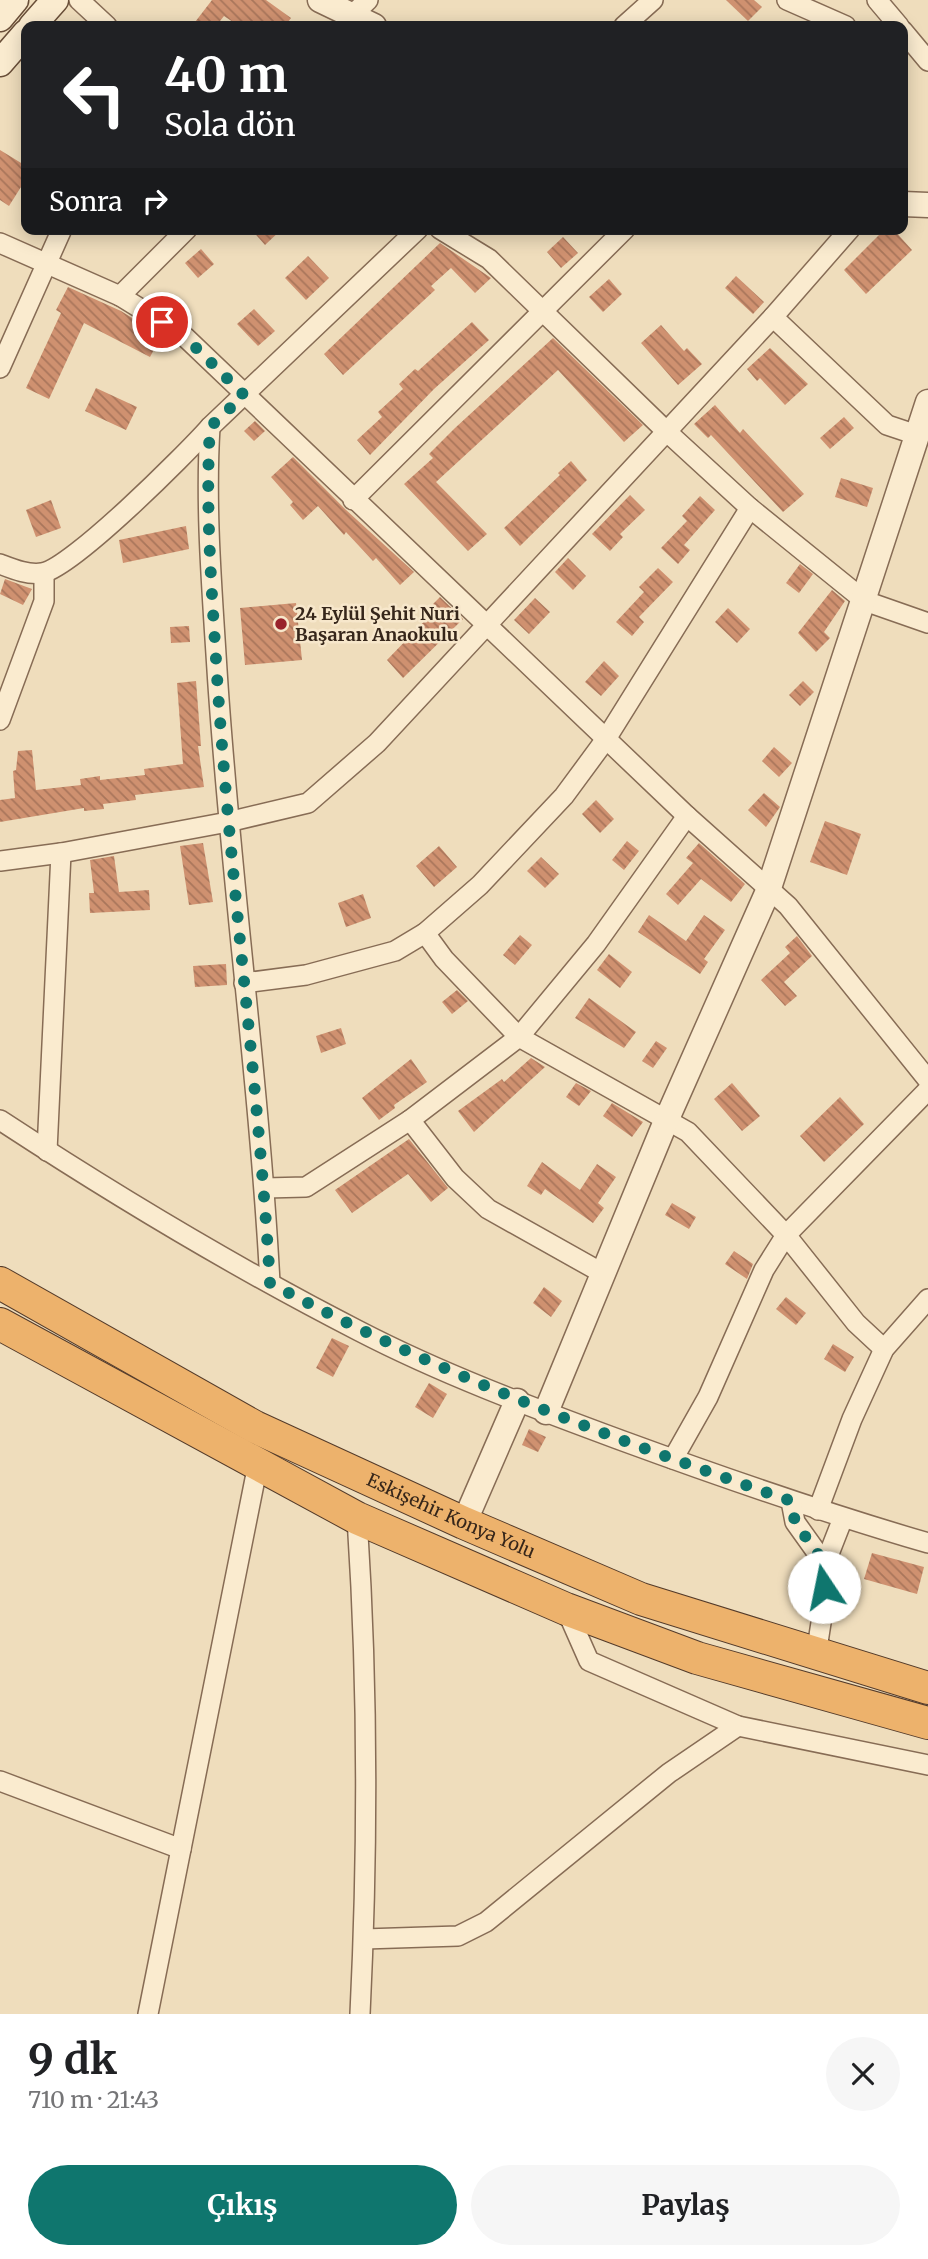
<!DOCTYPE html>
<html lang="tr">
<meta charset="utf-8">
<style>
body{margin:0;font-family:Merriweather,serif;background:#f6f6f6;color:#202124;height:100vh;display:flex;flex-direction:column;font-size:26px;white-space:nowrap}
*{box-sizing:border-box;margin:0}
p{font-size:23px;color:#757577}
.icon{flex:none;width:38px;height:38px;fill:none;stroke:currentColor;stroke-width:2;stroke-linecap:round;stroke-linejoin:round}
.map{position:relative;height:2014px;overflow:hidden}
.panel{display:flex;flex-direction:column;background:#fff;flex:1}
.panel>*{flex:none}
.top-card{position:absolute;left:21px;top:21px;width:887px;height:214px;border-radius:14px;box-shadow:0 4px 18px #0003;background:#202124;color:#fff;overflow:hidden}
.pin{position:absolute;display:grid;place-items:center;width:60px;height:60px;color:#fff;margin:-30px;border:4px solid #fff;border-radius:50%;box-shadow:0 2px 7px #0007}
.me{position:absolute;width:77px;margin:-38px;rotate:349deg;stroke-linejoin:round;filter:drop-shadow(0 0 5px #0008)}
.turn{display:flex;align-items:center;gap:24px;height:147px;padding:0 28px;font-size:32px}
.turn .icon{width:91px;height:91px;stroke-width:2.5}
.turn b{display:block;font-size:49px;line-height:60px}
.then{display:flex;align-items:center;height:66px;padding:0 28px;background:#0003;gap:14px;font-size:26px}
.round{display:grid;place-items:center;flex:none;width:74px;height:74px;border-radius:37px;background:#f6f6f6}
.summary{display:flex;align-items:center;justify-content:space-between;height:119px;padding:0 28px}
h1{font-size:42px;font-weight:700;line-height:52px}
.primary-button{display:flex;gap:14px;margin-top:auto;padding:14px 28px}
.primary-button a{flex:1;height:80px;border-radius:42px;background:#0f766e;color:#fff;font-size:28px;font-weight:700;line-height:80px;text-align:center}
.primary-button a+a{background:#f6f6f6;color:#202124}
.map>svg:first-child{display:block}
.building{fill:url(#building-back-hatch)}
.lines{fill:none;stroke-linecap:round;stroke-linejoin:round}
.minor-casing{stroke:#876c55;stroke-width:22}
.tertiary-casing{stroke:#876c55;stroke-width:27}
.secondary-casing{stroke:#694e38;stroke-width:29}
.trunk-casing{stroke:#543b2a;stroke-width:34}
.minor{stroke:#faebcf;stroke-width:19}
.tertiary{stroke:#faebcf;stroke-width:24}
.secondary{stroke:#faebcf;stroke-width:26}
.trunk{stroke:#edb26c;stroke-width:32}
.route{stroke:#0f766e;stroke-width:12;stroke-dasharray:0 21.6}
.poi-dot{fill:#99222b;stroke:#f7e7cb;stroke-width:2.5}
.labels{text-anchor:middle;stroke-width:5;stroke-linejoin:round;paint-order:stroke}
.poi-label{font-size:18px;font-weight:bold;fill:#36261a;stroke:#f7e7cb;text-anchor:start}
.street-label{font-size:18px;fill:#36261a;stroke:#f7e7cb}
</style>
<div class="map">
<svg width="928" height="2014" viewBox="0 0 928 2014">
<defs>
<pattern id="building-back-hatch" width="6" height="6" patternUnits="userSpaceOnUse" patternTransform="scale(1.75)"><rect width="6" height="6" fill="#cf9170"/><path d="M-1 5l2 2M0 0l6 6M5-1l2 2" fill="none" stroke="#a9765b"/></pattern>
</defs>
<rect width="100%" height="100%" fill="#efddbc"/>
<g class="building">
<path d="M 212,0 L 266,0 L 291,18 L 285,26 L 239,26 L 224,16 L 216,26 L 192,26 Z"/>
<path d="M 726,0 L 754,0 L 762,7 L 748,21 Z"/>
<path d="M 0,150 L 26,166 L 26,179 L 9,206 L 0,200 Z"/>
<path d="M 251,229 L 282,229 L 265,245 Z"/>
<path d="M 885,229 L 893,229 L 912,250 L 866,294 L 844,270 Z"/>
<path d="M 563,237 L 578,253 L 561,268 L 547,252 Z"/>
<path d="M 440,243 L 491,278 L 475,293 L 451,268 L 431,286 L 435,290 L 343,375 L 324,354 Z"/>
<path d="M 201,249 L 214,264 L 198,278 L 185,263 Z"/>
<path d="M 308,256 L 329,278 L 306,300 L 285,278 Z"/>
<path d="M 736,276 L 764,302 L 753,314 L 725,288 Z"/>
<path d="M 609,279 L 622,294 L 603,312 L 589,297 Z"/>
<path d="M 68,287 L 121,311 L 161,336 L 150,357 L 84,323 L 49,399 L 26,388 L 61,313 L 56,310 Z"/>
<path d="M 254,309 L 275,331 L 258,346 L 237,324 Z"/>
<path d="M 472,322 L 489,340 L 434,389 L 370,455 L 357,440 L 382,417 L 378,412 L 403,389 L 399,384 L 415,369 L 418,371 Z"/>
<path d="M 661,325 L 684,351 L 687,348 L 702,364 L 678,385 L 641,343 Z"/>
<path d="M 553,338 L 643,425 L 624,442 L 558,370 L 436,482 L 487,534 L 468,551 L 404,484 L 433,458 L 429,454 L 455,428 Z"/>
<path d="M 770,348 L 808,384 L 785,405 L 760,378 L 757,381 L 747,369 Z"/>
<path d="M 96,388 L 137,407 L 126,430 L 85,411 Z"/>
<path d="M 715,405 L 740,433 L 743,429 L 804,494 L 783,512 L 711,435 L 708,438 L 694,424 Z"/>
<path d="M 844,417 L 854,428 L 830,449 L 820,438 Z"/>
<path d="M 255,421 L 265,431 L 254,441 L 244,431 Z"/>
<path d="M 293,457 L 345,509 L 414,572 L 400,585 L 376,558 L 373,561 L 346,532 L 344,535 L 318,506 L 303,520 L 290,505 L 293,502 L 271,477 Z"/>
<path d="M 571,461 L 587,480 L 520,546 L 504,528 L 560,475 L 558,473 Z"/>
<path d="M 841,478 L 873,488 L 867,507 L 835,497 Z"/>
<path d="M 630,495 L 645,510 L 620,534 L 623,537 L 610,551 L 592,534 Z"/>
<path d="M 700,496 L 715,510 L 684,545 L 690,550 L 678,564 L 661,548 L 687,521 L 682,516 Z"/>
<path d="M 51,500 L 61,528 L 36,537 L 26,510 Z"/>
<path d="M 186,526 L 189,549 L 123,563 L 119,540 Z"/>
<path d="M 568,558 L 586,576 L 573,590 L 555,572 Z"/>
<path d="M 800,564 L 813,574 L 799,593 L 786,583 Z"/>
<path d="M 658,568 L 673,582 L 639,617 L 644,622 L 632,636 L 616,622 L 644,592 L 639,587 Z"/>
<path d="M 5,579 L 32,589 L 23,605 L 0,594 Z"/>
<path d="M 832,590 L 845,601 L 824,632 L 830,638 L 816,652 L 798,633 Z"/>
<path d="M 440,597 L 463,619 L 403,678 L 387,660 L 437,608 L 433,604 Z"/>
<path d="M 535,598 L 550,612 L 529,634 L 514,620 Z"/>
<path d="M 296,603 L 302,660 L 245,665 L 240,608 Z"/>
<path d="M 728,608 L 750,629 L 737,643 L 715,622 Z"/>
<path d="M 189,626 L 190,642 L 171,643 L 170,627 Z"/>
<path d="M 604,661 L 619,676 L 601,696 L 585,682 Z"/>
<path d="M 196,681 L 201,746 L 198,746 L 204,787 L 135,795 L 136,800 L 103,804 L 104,809 L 84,811 L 84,808 L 0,822 L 0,800 L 15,798 L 13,771 L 16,770 L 18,751 L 32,750 L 36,790 L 81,785 L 80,779 L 100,776 L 100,780 L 145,775 L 144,769 L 183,764 L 177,683 Z"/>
<path d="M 803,681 L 814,692 L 800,706 L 789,695 Z"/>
<path d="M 774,747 L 792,763 L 779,777 L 762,761 Z"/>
<path d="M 764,793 L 780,807 L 766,827 L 748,810 Z"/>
<path d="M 596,800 L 614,819 L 600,833 L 582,814 Z"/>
<path d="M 825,821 L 861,834 L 847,875 L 810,862 Z"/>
<path d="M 627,841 L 639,851 L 624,870 L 612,860 Z"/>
<path d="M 203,843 L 213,902 L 189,905 L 180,846 Z"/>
<path d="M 699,843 L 745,884 L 731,902 L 701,879 L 678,905 L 666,894 L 693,863 L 686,858 Z"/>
<path d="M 439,846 L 457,867 L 434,887 L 416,866 Z"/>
<path d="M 114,856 L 119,892 L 149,890 L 150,910 L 90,913 L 89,893 L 94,893 L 90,860 Z"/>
<path d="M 541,857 L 559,874 L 545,888 L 527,871 Z"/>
<path d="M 363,894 L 371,918 L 346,927 L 338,903 Z"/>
<path d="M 649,915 L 686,941 L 704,915 L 725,930 L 704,959 L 708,962 L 700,974 L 638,932 Z"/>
<path d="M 520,935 L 532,945 L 515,965 L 503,955 Z"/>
<path d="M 797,936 L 812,956 L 784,982 L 797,996 L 785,1006 L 761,980 L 790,953 L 785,947 Z"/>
<path d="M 609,954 L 632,972 L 620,988 L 597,970 Z"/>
<path d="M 226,964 L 227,985 L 195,987 L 193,966 Z"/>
<path d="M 457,990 L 468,1001 L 452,1014 L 442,1002 Z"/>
<path d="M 589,998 L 636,1032 L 624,1048 L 575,1018 Z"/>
<path d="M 341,1028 L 346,1044 L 321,1053 L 316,1036 Z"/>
<path d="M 656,1041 L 667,1048 L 653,1068 L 642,1061 Z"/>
<path d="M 531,1058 L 545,1067 L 474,1132 L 458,1111 L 502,1079 L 504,1082 Z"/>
<path d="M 411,1059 L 427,1082 L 394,1105 L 395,1108 L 379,1120 L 362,1098 Z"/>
<path d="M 576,1083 L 591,1091 L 579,1106 L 566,1097 Z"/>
<path d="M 732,1083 L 760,1116 L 742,1131 L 714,1099 Z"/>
<path d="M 840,1097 L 864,1124 L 824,1162 L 800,1136 Z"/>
<path d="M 612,1103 L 643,1122 L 632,1137 L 603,1116 Z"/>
<path d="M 409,1139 L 448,1188 L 431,1202 L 408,1174 L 352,1213 L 335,1190 Z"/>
<path d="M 542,1162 L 580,1190 L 597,1164 L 616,1177 L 598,1203 L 604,1208 L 593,1223 L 545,1189 L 541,1195 L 527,1186 Z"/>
<path d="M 672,1203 L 696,1217 L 689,1229 L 665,1215 Z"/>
<path d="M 734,1251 L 753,1264 L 747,1279 L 725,1264 Z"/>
<path d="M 544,1287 L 562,1301 L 551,1317 L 533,1303 Z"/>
<path d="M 786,1297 L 806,1313 L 796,1325 L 776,1309 Z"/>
<path d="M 332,1338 L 349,1346 L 333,1377 L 316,1368 Z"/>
<path d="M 833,1344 L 854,1357 L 845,1372 L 824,1359 Z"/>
<path d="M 429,1383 L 447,1394 L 433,1418 L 415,1407 Z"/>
<path d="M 529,1429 L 546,1437 L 538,1452 L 522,1445 Z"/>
<path d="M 872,1553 L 924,1567 L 917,1594 L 864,1579 Z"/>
</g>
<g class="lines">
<g class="minor-casing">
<g id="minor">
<path d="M 79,0 L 107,26"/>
<path d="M 787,0 L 846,26"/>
<path d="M 877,0 L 899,26"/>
<path d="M 350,17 L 368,0"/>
<path d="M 624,26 L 653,0"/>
<path d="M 903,31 L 928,61"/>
<path d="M 440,229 L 489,259 L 666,431 L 750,508 L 865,601 L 928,623"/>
<path d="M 0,243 L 120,296 L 183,335 L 687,816 L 788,906 L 928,1080"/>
<path d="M 120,296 L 187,229"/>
<path d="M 773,317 L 887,425 L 917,435"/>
<path d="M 0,368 L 62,229"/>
<path d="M 210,427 C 205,508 212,589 217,670 C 230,875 259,1078 270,1283"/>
<path d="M 353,500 L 625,229"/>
<path d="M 0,564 C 13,569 27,575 42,573 C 71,569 186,454 210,427 L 418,229"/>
<path d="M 0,720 L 44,601 L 44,573"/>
<path d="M 0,861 L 61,853 L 228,822 L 308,803 L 377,743 L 773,317 L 850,229"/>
<path d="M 425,933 L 444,959 L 519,1037 L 688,1132 L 786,1235 L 856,1323 L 884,1349"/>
<path d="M 244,983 L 306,975 L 395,951 L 425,933 L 480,885 L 564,796 L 606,739 L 750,508"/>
<path d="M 0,1120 C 116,1196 236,1268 359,1331 C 444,1375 534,1408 623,1441 C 724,1478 825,1513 928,1543"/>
<path d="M 410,1120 L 455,1178 L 488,1209 L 604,1274"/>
<path d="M 47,1151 L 61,853"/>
<path d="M 265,1188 L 306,1187 L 410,1120 L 519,1037 L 596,944 L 687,816"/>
<path d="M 673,1459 L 708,1397 L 764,1270 L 786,1235 L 928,1090"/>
<path d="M 791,1501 L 795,1522 L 825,1564"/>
<path d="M 818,1510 L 852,1419 L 884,1349 L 928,1299"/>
<path d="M 357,1518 C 368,1682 368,1850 360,2014"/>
<path d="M 566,1609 L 589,1661 L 738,1726 L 928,1765"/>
<path d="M 816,1655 L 823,1610 L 825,1564 L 843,1518"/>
<path d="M 0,1781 L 181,1849"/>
<path d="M 364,1939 L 458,1936 L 486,1922 L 669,1773 L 738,1726"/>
<path d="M 148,2014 L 258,1464"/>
</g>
</g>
<g class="tertiary-casing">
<g id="tertiary">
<path d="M 320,0 L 374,26"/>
<path d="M 903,204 L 928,205"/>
<path d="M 546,1412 L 666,1121 L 768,891 L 928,402"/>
<path d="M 464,1523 L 517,1401"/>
</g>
</g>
<g class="secondary-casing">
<g id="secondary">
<path d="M 0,18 L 15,0"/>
<path d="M 32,26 L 55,0"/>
<path d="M 0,63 L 26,33"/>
</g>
</g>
<g class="trunk-casing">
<g id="trunk">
<path id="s1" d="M 0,1283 L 255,1427 L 464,1523 L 641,1599 L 928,1688"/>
<path d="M 0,1324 L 357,1518 L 566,1609 L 697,1658 L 928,1723"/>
</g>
</g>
<use href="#minor" class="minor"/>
<use href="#tertiary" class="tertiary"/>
<use href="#secondary" class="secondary"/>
<use href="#trunk" class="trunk"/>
</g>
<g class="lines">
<path class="route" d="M 162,322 L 183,335 L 244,395 L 210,427 C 205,510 212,592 217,676 C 230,879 258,1080 270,1283 C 440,1375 609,1437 791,1501 L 795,1522 L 825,1564 L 824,1587"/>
</g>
<circle class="poi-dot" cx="281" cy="624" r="7"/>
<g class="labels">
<g class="poi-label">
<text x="295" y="620">24 Eylül Şehit Nuri<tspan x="295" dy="21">Başaran Anaokulu</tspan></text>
</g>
<g class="street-label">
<text dy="6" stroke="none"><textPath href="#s1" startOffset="508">Eskişehir Konya Yolu</textPath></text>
</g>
</g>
</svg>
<div class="pin" style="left:162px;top:322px;background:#d93025"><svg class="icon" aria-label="arrive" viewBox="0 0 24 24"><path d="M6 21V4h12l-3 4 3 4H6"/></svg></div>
<svg class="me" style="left:824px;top:1587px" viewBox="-20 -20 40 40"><circle r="19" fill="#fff"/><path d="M0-13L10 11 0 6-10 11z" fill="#0f766e"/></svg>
<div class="top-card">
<div class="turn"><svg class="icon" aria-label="left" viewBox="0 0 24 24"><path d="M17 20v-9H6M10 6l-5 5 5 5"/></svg><div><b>40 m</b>Sola dön</div></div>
<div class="then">Sonra<svg class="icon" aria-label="right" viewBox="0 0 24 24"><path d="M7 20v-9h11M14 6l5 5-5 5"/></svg></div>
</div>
</div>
<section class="panel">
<div class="summary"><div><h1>9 dk</h1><p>710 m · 21:43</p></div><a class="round"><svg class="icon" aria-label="close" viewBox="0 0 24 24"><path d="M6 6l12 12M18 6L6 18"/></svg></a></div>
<div class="primary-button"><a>Çıkış</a><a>Paylaş</a></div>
</section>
